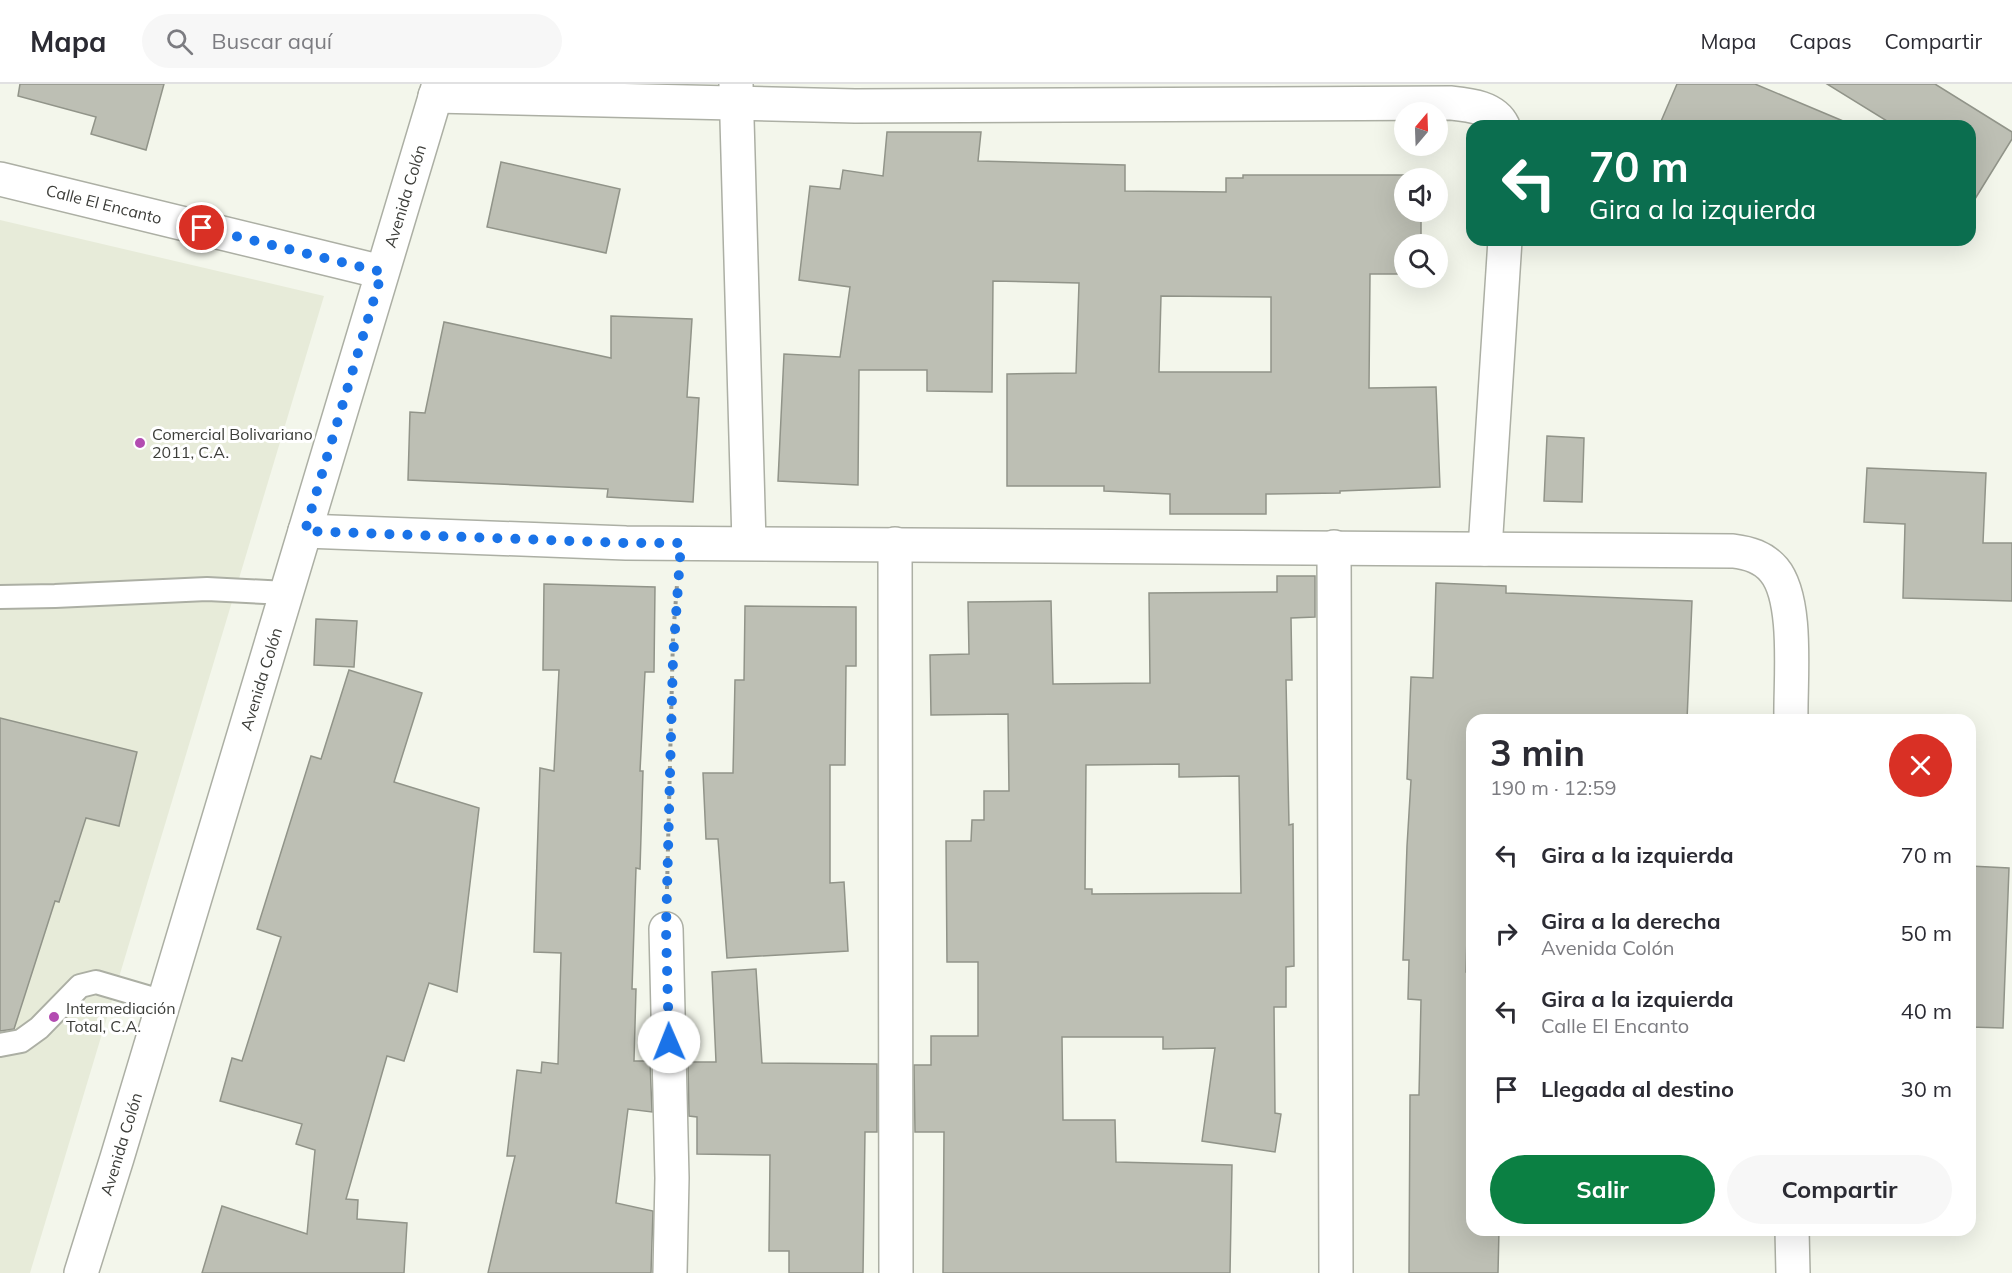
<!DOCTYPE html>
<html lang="es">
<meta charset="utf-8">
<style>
body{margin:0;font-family:Mulish,sans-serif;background:#f7f7f7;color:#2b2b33;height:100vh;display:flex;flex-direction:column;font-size:22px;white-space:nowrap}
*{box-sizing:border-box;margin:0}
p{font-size:20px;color:#7c7c81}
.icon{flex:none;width:33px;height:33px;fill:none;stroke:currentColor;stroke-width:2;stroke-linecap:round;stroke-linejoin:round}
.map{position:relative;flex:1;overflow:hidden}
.panel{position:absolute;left:1466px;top:630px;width:510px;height:522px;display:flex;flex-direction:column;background:#fff;border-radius:18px;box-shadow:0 6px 24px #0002}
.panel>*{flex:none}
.banner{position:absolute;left:1466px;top:36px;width:510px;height:126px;border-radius:18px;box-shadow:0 6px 24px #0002;background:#0b6e4f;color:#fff;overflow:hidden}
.needle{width:39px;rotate:19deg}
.fabs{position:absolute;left:1394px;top:18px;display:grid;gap:12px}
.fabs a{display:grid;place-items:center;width:54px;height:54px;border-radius:50%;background:#fff;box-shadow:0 6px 24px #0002;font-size:30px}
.pin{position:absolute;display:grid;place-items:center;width:51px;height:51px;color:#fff;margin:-26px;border:3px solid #fff;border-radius:50%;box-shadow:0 2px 6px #0007}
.me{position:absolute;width:66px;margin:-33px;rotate:359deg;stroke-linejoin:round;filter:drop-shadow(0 0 4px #0008)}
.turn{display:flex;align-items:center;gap:21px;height:126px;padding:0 24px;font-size:27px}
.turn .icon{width:78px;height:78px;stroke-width:2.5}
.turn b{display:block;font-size:42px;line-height:51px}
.round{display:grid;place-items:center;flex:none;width:63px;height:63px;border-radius:32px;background:#f7f7f7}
.overview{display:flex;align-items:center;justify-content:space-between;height:102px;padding:0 24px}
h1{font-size:36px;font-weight:700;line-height:45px}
.primary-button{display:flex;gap:12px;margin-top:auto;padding:12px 24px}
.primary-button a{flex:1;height:69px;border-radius:36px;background:#0b8043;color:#fff;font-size:24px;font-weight:700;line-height:69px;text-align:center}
.primary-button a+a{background:#f7f7f7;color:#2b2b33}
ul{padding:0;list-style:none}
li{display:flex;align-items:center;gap:18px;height:78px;padding:0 24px}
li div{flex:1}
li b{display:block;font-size:22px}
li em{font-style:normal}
header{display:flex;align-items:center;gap:36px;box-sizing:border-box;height:84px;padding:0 30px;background:#fff;border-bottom:2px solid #e1e1e2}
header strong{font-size:28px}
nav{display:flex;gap:33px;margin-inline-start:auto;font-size:21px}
.search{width:420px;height:54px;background:#f7f7f7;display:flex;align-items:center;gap:15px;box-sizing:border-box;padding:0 21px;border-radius:33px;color:#7c7c81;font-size:22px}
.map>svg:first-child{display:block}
.built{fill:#e7ebd9}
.building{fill:#bdbfb4;stroke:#919489;stroke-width:1.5;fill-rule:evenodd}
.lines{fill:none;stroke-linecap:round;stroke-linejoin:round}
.service-casing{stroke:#acafa4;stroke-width:26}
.minor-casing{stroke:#acafa4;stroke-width:36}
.path{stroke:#979992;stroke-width:4;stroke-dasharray:3 4.5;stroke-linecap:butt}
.service{stroke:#fff;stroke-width:22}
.minor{stroke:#fff;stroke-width:33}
.route{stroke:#1a73e8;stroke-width:10;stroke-dasharray:0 18}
.poi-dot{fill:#b34cb1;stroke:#fff;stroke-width:2}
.labels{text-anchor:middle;stroke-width:6;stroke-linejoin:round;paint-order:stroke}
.street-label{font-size:16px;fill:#3c3d39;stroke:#fff}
.poi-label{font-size:16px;fill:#3c3d39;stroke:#fff;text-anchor:start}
</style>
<header>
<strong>Mapa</strong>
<div class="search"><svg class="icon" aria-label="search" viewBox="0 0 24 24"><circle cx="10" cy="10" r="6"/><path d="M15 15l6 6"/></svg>Buscar aquí</div>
<nav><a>Mapa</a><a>Capas</a><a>Compartir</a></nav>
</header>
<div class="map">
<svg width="2012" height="1189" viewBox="0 0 2012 1189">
<rect width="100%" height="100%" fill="#f3f6eb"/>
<path class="built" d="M 0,136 L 324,212 L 30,1189 L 0,1189 Z"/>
<g class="building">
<path d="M 20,0 L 164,0 L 146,66 L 91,50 L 96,33 L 18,12 Z"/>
<path d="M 1677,0 L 1755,0 L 1855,42 L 1659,42 Z"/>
<path d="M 1827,0 L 1935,0 L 2012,48 L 2012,55 L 1970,123 L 1970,42 L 1895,42 Z"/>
<path d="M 887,48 L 981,48 L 978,77 L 1125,81 L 1125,107 L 1226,108 L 1226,94 L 1243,94 L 1243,91 L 1421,91 L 1421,94 L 1404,94 L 1404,128 L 1421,128 L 1421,160 L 1404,160 L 1404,190 L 1370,190 L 1369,304 L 1436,303 L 1440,403 L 1340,407 L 1340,409 L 1266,410 L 1266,430 L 1170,430 L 1170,410 L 1104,407 L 1104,402 L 1007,402 L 1007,290 L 1076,289 L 1079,199 L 993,197 L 992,308 L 927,307 L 927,286 L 859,286 L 858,401 L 778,397 L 784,270 L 840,273 L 850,203 L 799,196 L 810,102 L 840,105 L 843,86 L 883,92 ZM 1161,212 L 1271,213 L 1271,288 L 1159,288 Z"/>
<path d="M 501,78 L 620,105 L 606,169 L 487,143 Z"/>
<path d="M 611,232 L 692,235 L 687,313 L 699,314 L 693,418 L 607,413 L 608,405 L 408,396 L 410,328 L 425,329 L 444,238 L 611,274 Z"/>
<path d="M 1547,352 L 1584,354 L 1582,418 L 1544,417 Z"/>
<path d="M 1867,384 L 1986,389 L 1983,459 L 2012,459 L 2012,517 L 1903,514 L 1905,440 L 1864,438 Z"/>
<path d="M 1277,492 L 1315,492 L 1315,533 L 1291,534 L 1292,596 L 1286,596 L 1289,741 L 1293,740 L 1294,882 L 1286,883 L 1286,923 L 1274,923 L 1275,1029 L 1281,1030 L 1275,1068 L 1202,1057 L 1215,964 L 1163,965 L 1163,953 L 1062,953 L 1063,1036 L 1115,1036 L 1116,1078 L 1232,1081 L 1230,1189 L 943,1189 L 944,1048 L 915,1048 L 914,981 L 931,981 L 931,952 L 978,952 L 978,878 L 947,878 L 946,757 L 971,757 L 972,736 L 984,736 L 984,707 L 1009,707 L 1008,630 L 931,631 L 930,571 L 969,570 L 968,518 L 1051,517 L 1053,600 L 1150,599 L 1149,509 L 1277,508 ZM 1179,680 L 1179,693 L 1239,692 L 1241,809 L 1092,810 L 1092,805 L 1085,805 L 1086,681 Z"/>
<path d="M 1436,499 L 1506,502 L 1506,509 L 1692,517 L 1687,636 L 1472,636 L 1472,782 L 1469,782 L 1466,888 L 1472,888 L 1472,1146 L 1499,1146 L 1498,1189 L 1409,1189 L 1410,1011 L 1419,1011 L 1421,916 L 1408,915 L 1409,876 L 1403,876 L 1407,762 L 1411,696 L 1407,695 L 1411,593 L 1433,594 Z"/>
<path d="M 544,500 L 655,503 L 654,588 L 645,588 L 640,687 L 643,687 L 640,785 L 636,784 L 632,905 L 636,905 L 634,977 L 650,977 L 652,1028 L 628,1025 L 616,1119 L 653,1127 L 651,1189 L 488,1189 L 515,1072 L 507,1072 L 517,986 L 541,989 L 542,978 L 558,980 L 561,869 L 534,868 L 540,684 L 554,687 L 559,586 L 543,586 Z"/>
<path d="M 745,522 L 856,523 L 856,582 L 846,582 L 845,681 L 830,681 L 830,799 L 844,798 L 848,867 L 727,874 L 718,755 L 706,755 L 703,689 L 733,689 L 735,596 L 744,596 Z"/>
<path d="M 316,535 L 357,537 L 354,583 L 314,581 Z"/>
<path d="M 349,586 L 422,609 L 394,698 L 479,724 L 457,908 L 429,899 L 404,977 L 387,972 L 346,1115 L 358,1116 L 357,1135 L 407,1139 L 404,1189 L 202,1189 L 222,1122 L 307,1150 L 315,1066 L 296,1060 L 302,1040 L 220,1017 L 232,974 L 242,977 L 281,853 L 257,845 L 311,672 L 321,675 Z"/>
<path d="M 0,634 L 137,668 L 119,742 L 86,734 L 59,818 L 55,817 L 14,945 L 0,947 Z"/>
<path d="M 1970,782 L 2009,784 L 2003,944 L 1970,943 Z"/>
<path d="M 756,885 L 762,979 L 877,980 L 877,1048 L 865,1048 L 863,1189 L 789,1189 L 789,1167 L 769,1167 L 770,1071 L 697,1070 L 697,1033 L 689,1032 L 688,978 L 716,978 L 712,888 Z"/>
</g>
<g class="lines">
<g class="service-casing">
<g id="service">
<path d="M 0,513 L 55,512 L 207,505 L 286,509"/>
<path d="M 0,961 L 21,957 L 39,944 L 80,902 L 96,898 L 164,918"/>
</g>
</g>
<g class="minor-casing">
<g id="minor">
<path d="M 736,0 L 749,459"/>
<path d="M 435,12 L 855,22 L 1450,19 C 1469,21 1494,23 1503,42"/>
<path d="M 0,95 L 382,188"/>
<path d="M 305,447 L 626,459 L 1733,467 C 1749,469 1763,473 1774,486 C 1799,516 1790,597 1791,636"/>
<path d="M 895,460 L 896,1189"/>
<path d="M 1334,463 L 1336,1189"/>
<path d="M 1485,465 L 1505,156"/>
<path d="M 666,845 L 672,1094 L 670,1189"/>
<path d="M 1792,1146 L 1793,1189"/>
<path d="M 81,1189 L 117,1074 L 439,0"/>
</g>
</g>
<path class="path" d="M 667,805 L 673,553 L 677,501"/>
<use href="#service" class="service"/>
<use href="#minor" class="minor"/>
</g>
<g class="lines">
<path class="route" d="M 202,144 L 382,188 L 305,447 L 626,459 L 681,459 L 673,575 L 666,845 L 669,958"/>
</g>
<g class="poi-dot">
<circle cx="140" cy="359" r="6"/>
<circle cx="54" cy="933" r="6"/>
</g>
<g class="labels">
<g class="street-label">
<text transform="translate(405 112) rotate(-73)" y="6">Avenida Colón</text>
<text transform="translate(104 120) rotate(14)" y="6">Calle El Encanto</text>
<text transform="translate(261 595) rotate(-73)" y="6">Avenida Colón</text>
<text transform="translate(121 1060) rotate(-73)" y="6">Avenida Colón</text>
</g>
<g class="poi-label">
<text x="152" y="356">Comercial Bolivariano<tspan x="152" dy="18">2011, C.A.</tspan></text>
<text x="66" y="930">Intermediación<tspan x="66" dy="18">Total, C.A.</tspan></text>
</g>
</g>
</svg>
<div class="fabs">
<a><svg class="needle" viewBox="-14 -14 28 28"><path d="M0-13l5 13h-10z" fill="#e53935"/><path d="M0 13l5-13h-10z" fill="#7c7c81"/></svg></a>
<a><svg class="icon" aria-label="sound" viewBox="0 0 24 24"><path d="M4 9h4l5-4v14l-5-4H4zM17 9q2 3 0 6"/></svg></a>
<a><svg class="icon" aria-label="search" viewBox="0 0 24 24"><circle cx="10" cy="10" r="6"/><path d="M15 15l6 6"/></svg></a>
</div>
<div class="pin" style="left:202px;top:144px;background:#d93025"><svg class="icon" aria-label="arrive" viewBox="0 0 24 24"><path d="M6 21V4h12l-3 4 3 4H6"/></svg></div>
<svg class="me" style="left:669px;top:958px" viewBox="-20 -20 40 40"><circle r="19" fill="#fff"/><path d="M0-13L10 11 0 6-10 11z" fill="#1a73e8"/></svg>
<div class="banner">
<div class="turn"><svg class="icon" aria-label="left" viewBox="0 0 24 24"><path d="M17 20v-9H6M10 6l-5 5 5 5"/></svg><div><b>70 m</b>Gira a la izquierda</div></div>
</div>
<section class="panel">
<div class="overview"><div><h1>3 min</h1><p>190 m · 12:59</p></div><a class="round" style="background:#d93025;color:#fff"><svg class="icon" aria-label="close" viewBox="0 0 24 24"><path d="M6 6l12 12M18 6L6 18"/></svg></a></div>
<ul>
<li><svg class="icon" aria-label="left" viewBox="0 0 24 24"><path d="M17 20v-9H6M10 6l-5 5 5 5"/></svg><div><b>Gira a la izquierda</b></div><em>70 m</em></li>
<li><svg class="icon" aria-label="right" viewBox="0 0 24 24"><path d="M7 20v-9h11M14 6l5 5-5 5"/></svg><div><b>Gira a la derecha</b><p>Avenida Colón</p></div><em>50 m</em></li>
<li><svg class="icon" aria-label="left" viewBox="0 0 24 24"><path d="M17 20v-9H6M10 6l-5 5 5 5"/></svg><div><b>Gira a la izquierda</b><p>Calle El Encanto</p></div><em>40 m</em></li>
<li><svg class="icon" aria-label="arrive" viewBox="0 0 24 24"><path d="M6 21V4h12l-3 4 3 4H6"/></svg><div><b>Llegada al destino</b></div><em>30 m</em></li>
</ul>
<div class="primary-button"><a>Salir</a><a>Compartir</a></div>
</section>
</div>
